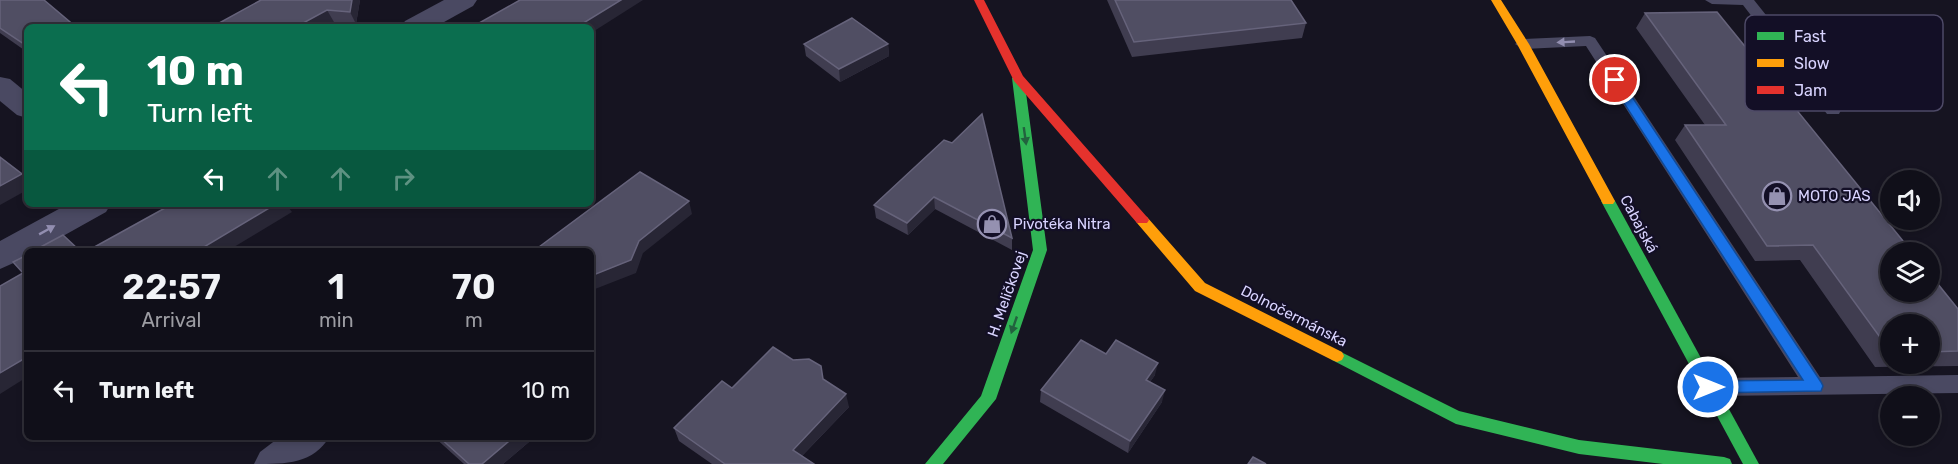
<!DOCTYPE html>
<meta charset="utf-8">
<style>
body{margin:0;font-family:Rubik,sans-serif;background:#191822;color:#f1f3f6;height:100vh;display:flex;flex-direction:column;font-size:22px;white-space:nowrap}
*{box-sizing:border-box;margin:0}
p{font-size:20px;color:#9c9ca2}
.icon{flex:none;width:33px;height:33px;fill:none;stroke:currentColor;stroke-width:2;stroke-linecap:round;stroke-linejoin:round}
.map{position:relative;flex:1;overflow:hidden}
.panel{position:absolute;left:24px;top:248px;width:570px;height:192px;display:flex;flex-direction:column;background:#100f19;border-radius:9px;box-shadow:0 3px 9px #0003,0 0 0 2px #302f38}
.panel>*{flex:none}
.hud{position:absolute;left:24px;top:24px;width:570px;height:183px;border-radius:9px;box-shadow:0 3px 9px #0003,0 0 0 2px #302f38;background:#0b6e4f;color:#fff;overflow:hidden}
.fabs{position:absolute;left:1880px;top:170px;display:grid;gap:12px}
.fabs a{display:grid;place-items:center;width:60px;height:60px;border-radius:50%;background:#100f19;box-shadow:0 3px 9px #0003,0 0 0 2px #302f38;font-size:30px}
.pin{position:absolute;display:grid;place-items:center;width:51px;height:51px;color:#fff;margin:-26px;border:3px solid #fff;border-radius:50%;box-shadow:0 2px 6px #0007}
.me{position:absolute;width:66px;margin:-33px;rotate:90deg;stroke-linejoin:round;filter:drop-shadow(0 0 4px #0008)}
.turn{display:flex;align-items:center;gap:21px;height:126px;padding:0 24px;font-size:27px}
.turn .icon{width:78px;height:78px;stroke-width:2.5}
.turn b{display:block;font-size:42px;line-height:51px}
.lanes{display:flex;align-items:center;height:57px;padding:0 24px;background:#0003;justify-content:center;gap:30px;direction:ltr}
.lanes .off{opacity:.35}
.eta{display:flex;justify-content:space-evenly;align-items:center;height:102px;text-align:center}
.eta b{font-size:36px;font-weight:600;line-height:42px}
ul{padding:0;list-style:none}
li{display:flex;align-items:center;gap:18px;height:78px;padding:0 24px;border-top:2px solid #302f38}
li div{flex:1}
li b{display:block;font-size:22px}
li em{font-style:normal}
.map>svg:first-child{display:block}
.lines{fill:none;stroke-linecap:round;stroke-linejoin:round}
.lane{fill:#4a4962;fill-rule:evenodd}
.street{fill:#4a4962;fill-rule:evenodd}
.fast{fill:#30b455;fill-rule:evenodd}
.slow{fill:#ff9f0a;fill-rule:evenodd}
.jam{fill:#e5322d;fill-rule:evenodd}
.wall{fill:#403d50;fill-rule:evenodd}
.shaded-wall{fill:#282635}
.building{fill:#504e63;stroke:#66637b;stroke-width:1.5}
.oneway{fill:#928eb0}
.oneway2{fill:#22623e}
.route{fill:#1a73e8;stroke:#114b97;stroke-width:1.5}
.labels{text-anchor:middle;stroke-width:4.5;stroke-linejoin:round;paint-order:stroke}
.poi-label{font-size:15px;fill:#d9d4ff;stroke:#130f26;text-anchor:start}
.street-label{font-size:15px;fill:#d9d4ff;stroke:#130f26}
.key{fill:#130f26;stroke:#4e4a67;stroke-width:1.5}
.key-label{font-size:16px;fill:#d9d4ff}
</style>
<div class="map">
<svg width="1958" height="464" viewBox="0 0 1958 464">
<rect width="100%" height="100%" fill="#161421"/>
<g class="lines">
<g class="lane">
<path d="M 1705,0 L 1754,0 L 1839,106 L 1841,110 L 1839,114 L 1827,114 L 1743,5 L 1712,4 Z"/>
<path d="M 1590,36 L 1595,38 L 1820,377 L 1958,375 L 1958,393 L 1708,396 L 1701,393 L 1698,387 L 1701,381 L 1708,378 L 1798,377 L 1586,46 L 1523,49 L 1515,44 L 1523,39 Z"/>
</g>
<g class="street">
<path d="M 444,0 L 477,0 L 473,6 L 435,27 L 401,27 L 405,21 Z"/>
<path d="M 0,77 L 10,79 L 27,93 L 27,118 L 17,115 L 0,101 Z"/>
<path d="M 68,204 L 111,204 L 106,212 L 38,250 L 27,250 L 27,257 L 0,269 L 0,241 Z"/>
<path d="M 281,436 L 330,436 C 313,464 287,464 254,464 L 260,452 Z"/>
</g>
<g class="fast">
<path d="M 1018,74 L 1024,78 L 1047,250 L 996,399 L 943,464 L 925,464 L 981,396 L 1033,250 L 1012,78 Z"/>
<path d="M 1608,196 L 1615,201 L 1759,464 L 1743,464 L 1601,201 Z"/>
<path d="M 1337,350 L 1459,411 L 1579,440 L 1724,457 L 1730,459 L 1732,464 L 1663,464 L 1579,454 L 1456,424 L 1332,360 L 1330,356 L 1332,352 Z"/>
</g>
<g class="slow">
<path d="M 1491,0 L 1501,0 L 1529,44 L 1615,201 L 1613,204 L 1603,204 L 1517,44 Z"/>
<path d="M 1142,215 L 1147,217 L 1205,283 L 1342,352 L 1344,356 L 1342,360 L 1337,362 L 1332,360 L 1195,291 L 1137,223 L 1135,220 Z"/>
</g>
<path class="jam" d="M 974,0 L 984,0 L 1023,76 L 1147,217 L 1149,220 L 1147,223 L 1137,223 L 1014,81 Z"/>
</g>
<g class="wall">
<path d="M 0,0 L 27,27 L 27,52 L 0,33 Z"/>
<path d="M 360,0 L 356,24 L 334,22 L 212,27 Z"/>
<path d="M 1107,0 L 1291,0 L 1306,23 L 1302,38 L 1132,57 Z"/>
<path d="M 1645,13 L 1958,309 L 1958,366 L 1875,367 L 1800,260 L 1755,261 L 1675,140 L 1685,125 L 1705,125 L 1636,28 ZM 1890,324 L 1929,324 L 1929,363 L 1890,363 Z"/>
<path d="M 804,44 L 888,44 L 889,56 L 840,82 L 806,56 Z"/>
<path d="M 944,140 L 1012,238 L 1012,250 L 935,209 L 908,235 L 876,218 L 874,205 Z"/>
<path d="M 1106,354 L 1155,375 L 1150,382 L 1162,402 L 1128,453 L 1040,402 L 1041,390 Z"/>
<path d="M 823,379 L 849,407 L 802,456 L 814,464 L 712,464 L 679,441 L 674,428 Z"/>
<path d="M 433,436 L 536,436 L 503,464 L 464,464 Z"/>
</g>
<g class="shaded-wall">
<path d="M 352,0 L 360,0 L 356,24 L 350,12 Z"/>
<path d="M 621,0 L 643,0 L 591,33 L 591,27 L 577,27 Z"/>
<path d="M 327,10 L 334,22 L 325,27 L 296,27 Z"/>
<path d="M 888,44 L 889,56 L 840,82 L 839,69 Z"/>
<path d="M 22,174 L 27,180 L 27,190 L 0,205 L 0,186 Z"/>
<path d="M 934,197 L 935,209 L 908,235 L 907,223 Z"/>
<path d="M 689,201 L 692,214 L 643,253 L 636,273 L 595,289 L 591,305 L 591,276 L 639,241 Z"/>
<path d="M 276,204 L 286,204 L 292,212 L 229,250 L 199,250 Z"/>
<path d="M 27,357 L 27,377 L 0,394 L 0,373 Z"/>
<path d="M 1158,363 L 1155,375 L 1143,392 L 1146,380 Z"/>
<path d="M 1165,390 L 1162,402 L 1128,453 L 1130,441 Z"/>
<path d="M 846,394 L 849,407 L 796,462 L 793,450 Z"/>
<path d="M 515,436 L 536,436 L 503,464 L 482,464 Z"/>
</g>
<g class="building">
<path d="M 0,0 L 44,0 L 76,27 L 27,27 L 27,46 L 0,28 Z"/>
<path d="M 261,0 L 352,0 L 350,12 L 327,10 L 296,27 L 212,27 Z"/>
<path d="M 520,0 L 621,0 L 577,27 L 472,27 Z"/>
<path d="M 1115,0 L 1291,0 L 1306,23 L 1134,42 Z"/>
<path d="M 1717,12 L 1912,252 L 1890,252 L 1890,291 L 1929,291 L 1929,273 L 1958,309 L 1958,351 L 1929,352 L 1929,324 L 1890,324 L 1890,351 L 1813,245 L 1767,246 L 1685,125 L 1726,125 L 1645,13 Z"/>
<path d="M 852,18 L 888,44 L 839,69 L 804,44 Z"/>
<path d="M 982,114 L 1012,238 L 934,197 L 907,223 L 874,205 L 944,140 L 952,143 Z"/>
<path d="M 0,157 L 22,174 L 0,186 Z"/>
<path d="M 640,172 L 689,201 L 639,241 L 631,260 L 591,276 L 591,250 L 535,250 Z"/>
<path d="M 161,204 L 276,204 L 199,250 L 89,250 L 165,208 Z"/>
<path d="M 63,235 L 79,250 L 35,250 Z"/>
<path d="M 343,247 L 348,250 L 337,250 Z"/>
<path d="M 27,255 L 27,357 L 0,373 L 0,286 L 23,273 L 13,262 Z"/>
<path d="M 1081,340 L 1106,354 L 1116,340 L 1158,363 L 1146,380 L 1165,390 L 1130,441 L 1041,390 Z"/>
<path d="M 773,347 L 793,360 L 809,359 L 821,366 L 823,379 L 846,394 L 793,450 L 814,464 L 725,464 L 674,428 L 722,381 L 732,388 Z"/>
<path d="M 438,436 L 515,436 L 482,464 L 469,464 Z"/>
<path d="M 1253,457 L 1266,464 L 1248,464 Z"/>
</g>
<defs><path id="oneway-solid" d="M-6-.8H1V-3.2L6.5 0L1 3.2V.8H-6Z" transform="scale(1.5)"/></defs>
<g class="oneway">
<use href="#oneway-solid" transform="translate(1566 42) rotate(177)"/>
<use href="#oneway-solid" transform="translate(47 230) rotate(-29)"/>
</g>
<g class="oneway2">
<use href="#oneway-solid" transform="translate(1025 136) rotate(82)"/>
<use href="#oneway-solid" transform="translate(1014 325) rotate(109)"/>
</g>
<path class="route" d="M 1615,76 L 1619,77 L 1821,382 L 1823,386 L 1821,391 L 1708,393 L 1702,392 L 1700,387 L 1702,382 L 1708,381 L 1803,380 L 1609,80 Z"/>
<defs>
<g id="shop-ring" transform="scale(1.5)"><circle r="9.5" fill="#130f26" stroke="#9591b1" stroke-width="1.5"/><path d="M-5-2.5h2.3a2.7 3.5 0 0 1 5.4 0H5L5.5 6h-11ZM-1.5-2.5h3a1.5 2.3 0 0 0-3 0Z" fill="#9591b1"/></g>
</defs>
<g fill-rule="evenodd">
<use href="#shop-ring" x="1777" y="196"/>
<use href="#shop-ring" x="992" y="224"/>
</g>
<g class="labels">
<g class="poi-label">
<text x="1798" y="201">MOTO JAS</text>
<text x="1013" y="229">Pivotéka Nitra</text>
</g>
<g class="street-label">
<text transform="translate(1639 224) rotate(62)" y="5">Cabajská</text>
<text transform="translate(1007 294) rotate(-71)" y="5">H. Meličkovej</text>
<text transform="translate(1294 316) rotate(27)" y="5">Dolnočermánska</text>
</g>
</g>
<rect x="1745" y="15" width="198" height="96" rx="9" class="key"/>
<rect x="1757" y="32" width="27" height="8" fill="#30b455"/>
<rect x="1757" y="59" width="27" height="8" fill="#ff9f0a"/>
<rect x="1757" y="86" width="27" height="8" fill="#e5322d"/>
<g class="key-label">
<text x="1794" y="42">Fast</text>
<text x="1794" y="69">Slow</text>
<text x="1794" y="96">Jam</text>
</g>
</svg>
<div class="fabs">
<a><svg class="icon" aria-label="sound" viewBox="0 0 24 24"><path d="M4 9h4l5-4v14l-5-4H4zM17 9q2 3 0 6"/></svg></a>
<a><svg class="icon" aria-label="layers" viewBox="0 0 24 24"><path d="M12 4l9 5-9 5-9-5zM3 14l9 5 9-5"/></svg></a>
<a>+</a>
<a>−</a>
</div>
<div class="pin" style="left:1615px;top:80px;background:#d93025"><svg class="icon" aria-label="arrive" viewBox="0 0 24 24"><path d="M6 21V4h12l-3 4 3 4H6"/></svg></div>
<svg class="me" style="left:1708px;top:387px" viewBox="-20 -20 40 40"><circle r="17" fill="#1a73e8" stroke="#fff" stroke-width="3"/><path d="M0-11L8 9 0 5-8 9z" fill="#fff"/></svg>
<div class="hud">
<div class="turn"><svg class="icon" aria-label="left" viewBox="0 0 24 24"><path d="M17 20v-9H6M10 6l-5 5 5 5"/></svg><div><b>10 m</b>Turn left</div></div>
<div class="lanes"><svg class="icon" aria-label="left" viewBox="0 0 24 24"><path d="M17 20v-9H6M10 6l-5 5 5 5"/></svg><svg class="icon off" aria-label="ahead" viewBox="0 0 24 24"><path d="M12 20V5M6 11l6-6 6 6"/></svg><svg class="icon off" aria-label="ahead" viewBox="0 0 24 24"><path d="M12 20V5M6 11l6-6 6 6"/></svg><svg class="icon off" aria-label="right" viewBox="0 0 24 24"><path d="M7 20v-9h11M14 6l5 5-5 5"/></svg></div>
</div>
<section class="panel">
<div class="eta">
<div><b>22:57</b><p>Arrival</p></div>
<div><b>1</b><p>min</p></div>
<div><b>70</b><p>m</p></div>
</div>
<ul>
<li><svg class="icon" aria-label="left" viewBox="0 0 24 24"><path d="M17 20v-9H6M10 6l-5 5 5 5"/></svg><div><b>Turn left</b></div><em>10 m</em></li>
</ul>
</section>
</div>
